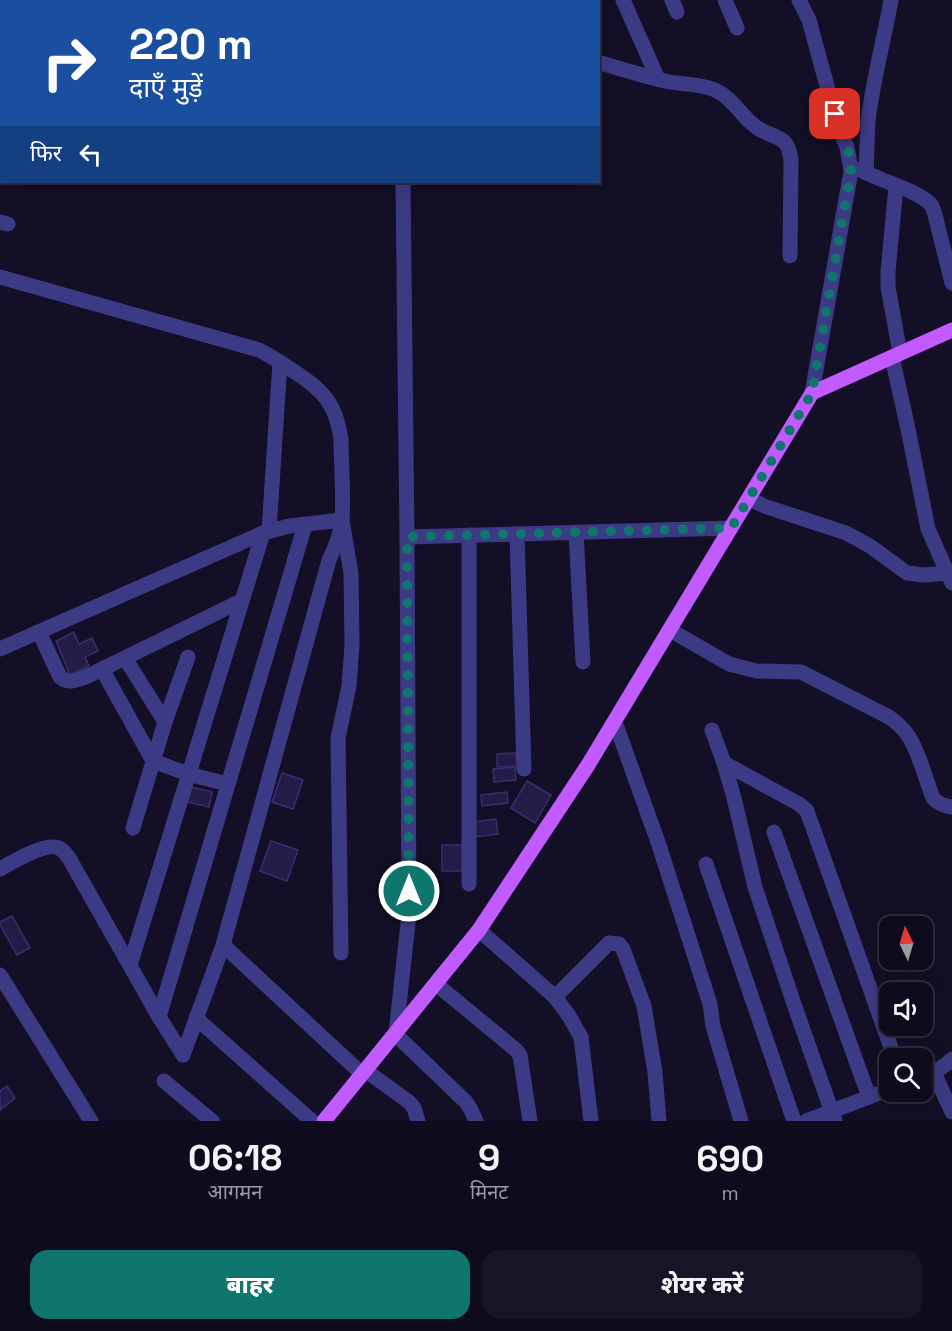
<!DOCTYPE html>
<html lang="hi">
<meta charset="utf-8">
<style>
body{margin:0;font-family:"Space Grotesk","Noto Sans Devanagari",sans-serif;background:#171425;color:#f1f3f6;height:100vh;display:flex;flex-direction:column;font-size:22px;white-space:nowrap}
*{box-sizing:border-box;margin:0}
p{font-size:20px;color:#9b9ba3}
.icon{flex:none;width:33px;height:33px;fill:none;stroke:currentColor;stroke-width:2;stroke-linecap:round;stroke-linejoin:round}
.map{position:relative;height:1121px;overflow:hidden}
.details{display:flex;flex-direction:column;background:#0e0b1c;flex:1}
.details>*{flex:none}
.guide{position:absolute;left:0px;top:0px;width:600px;height:183px;box-shadow:0 6px 24px #0002,0 0 0 2px #2e2b3b;background:#1a4fa0;color:#fff;overflow:hidden}
.needle{width:39px;rotate:355deg}
.controls{position:absolute;left:879px;top:916px;display:grid;gap:12px}
.controls a{display:grid;place-items:center;width:54px;height:54px;border-radius:12px;background:#0e0b1c;box-shadow:0 6px 24px #0002,0 0 0 2px #2e2b3b;font-size:30px}
.pin{position:absolute;display:grid;place-items:center;width:51px;height:51px;color:#fff;margin:-26px;border-radius:12px;box-shadow:0 3px 9px #0006}
.me{position:absolute;width:66px;margin:-33px;rotate:0deg;stroke-linejoin:round;filter:drop-shadow(0 0 4px #0008)}
.turn{display:flex;align-items:center;gap:21px;height:126px;padding:0 30px;font-size:27px}
.turn .icon{width:78px;height:78px;stroke-width:2.5}
.turn b{display:block;font-size:42px;line-height:51px}
.then{display:flex;align-items:center;height:57px;padding:0 30px;background:#0003;gap:12px;font-size:22px}
.eta{display:flex;justify-content:space-evenly;align-items:center;height:102px;text-align:center}
.eta b{font-size:36px;font-weight:800;line-height:42px}
.cta{display:flex;gap:12px;margin-top:auto;padding:12px 30px}
.cta a{flex:1;height:69px;border-radius:18px;background:#0f766e;color:#fff;font-size:24px;font-weight:800;line-height:69px;text-align:center}
.cta a+a{background:#171425;color:#f1f3f6}
.map>svg:first-child{display:block}
.building{fill:#241b47;stroke:#3b2d73;stroke-width:1.5}
.lines{fill:none;stroke-linecap:round;stroke-linejoin:round}
.minor{stroke:#3d3a85;stroke-width:15}
.major{stroke:#c25bff;stroke-width:15}
.route{stroke:#0f766e;stroke-width:10;stroke-dasharray:0 18}
</style>
<div class="map">
<svg width="952" height="1121" viewBox="0 0 952 1121">
<rect width="100%" height="100%" fill="#130f26"/>
<g class="building">
<path d="M 74,632 L 79,644 L 92,638 L 98,651 L 85,657 L 89,666 L 70,675 L 56,641 Z"/>
<path d="M 516,753 L 517,766 L 497,767 L 497,754 Z"/>
<path d="M 515,767 L 516,780 L 494,782 L 493,769 Z"/>
<path d="M 282,773 L 303,780 L 293,809 L 272,802 Z"/>
<path d="M 527,781 L 551,795 L 535,823 L 511,808 Z"/>
<path d="M 191,787 L 212,792 L 209,807 L 187,802 Z"/>
<path d="M 507,792 L 508,803 L 482,806 L 481,795 Z"/>
<path d="M 496,819 L 498,834 L 475,837 L 473,822 Z"/>
<path d="M 271,841 L 298,850 L 287,881 L 260,871 Z"/>
<rect x="442" y="845" width="22" height="26"/>
<path d="M 12,916 L 30,948 L 17,955 L 0,925 L 0,922 Z"/>
<path d="M 7,1086 L 15,1098 L 0,1110 L 0,1091 Z"/>
</g>
<g class="lines">
<g class="minor">
<path d="M 341,0 L 341,2"/>
<path d="M 381,0 L 382,2"/>
<path d="M 623,0 L 658,79"/>
<path d="M 672,0 L 677,12"/>
<path d="M 725,0 L 737,28"/>
<path d="M 799,0 L 809,20 L 839,130 L 847,147 L 851,171 L 812,393"/>
<path d="M 409,2 L 409,0"/>
<path d="M 598,62 C 621,69 643,76 665,81 C 681,85 699,83 715,90 C 735,99 742,119 759,129 C 778,140 789,135 791,162 L 790,256"/>
<path d="M 859,169 C 876,180 922,191 932,206 C 932,207 935,214 935,215 L 952,283"/>
<path d="M 866,173 C 867,156 867,138 868,121 C 873,80 884,40 891,0"/>
<path d="M 896,186 L 888,272 L 888,287 L 900,353"/>
<path d="M 0,222 L 8,224"/>
<path d="M 0,277 L 259,350 C 271,356 283,364 295,372 C 323,390 336,404 341,439 C 341,465 344,494 342,520 C 341,534 335,548 329,560 L 223,945 L 183,1055"/>
<path d="M 892,357 L 908,429 L 928,529 L 952,583"/>
<path d="M 749,499 L 767,507 L 846,533 L 870,546 L 907,573 L 923,575 L 948,573"/>
<path d="M 269,531 L 280,362"/>
<path d="M 576,532 L 583,662"/>
<path d="M 517,534 L 524,769"/>
<path d="M 407,537 L 731,528"/>
<path d="M 670,630 L 729,664 L 757,671 L 801,672 L 889,717 C 896,722 902,727 907,734 C 919,751 925,778 933,798 C 938,804 944,806 952,807"/>
<path d="M 39,632 L 60,677 C 69,685 80,679 90,675 L 241,601"/>
<path d="M 0,649 L 263,533 L 289,526 L 342,520 L 351,573 L 352,645 L 349,686 L 338,738 L 341,953"/>
<path d="M 125,658 L 165,722"/>
<path d="M 102,669 L 153,761 L 188,774 L 228,784"/>
<path d="M 615,722 L 658,842 L 710,1004 L 713,1026 L 741,1121"/>
<path d="M 712,730 L 724,763 L 734,798 L 755,887 L 795,1007 L 835,1121"/>
<path d="M 724,763 L 799,804 L 807,811 L 895,1059"/>
<path d="M 133,828 L 165,722 L 188,657"/>
<path d="M 774,832 L 869,1097"/>
<path d="M 706,864 L 794,1121"/>
<path d="M 0,869 C 13,862 45,842 59,848 C 63,850 66,854 69,858 L 159,1017 L 183,1055"/>
<path d="M 469,884 L 469,535"/>
<path d="M 479,930 L 555,997 L 569,1016 L 581,1037 L 591,1121"/>
<path d="M 223,945 L 362,1074"/>
<path d="M 130,965 L 263,533"/>
<path d="M 0,975 L 91,1121"/>
<path d="M 436,984 L 516,1050 L 520,1055 L 530,1121"/>
<path d="M 555,997 L 609,943 L 619,944 L 623,949 L 644,1006 L 655,1072 L 659,1121"/>
<path d="M 159,1017 L 305,525"/>
<path d="M 196,1018 L 312,1121"/>
<path d="M 396,1033 L 409,914 L 407,537 L 403,182"/>
<path d="M 395,1034 L 466,1102 L 471,1110 L 476,1121"/>
<path d="M 365,1070 L 409,1102 L 414,1108 L 418,1121"/>
<path d="M 934,1073 L 952,1112"/>
<path d="M 922,1077 C 934,1073 943,1068 952,1059"/>
<path d="M 164,1081 L 212,1121"/>
<path d="M 806,1121 L 890,1089"/>
</g>
<path class="major" d="M 324,1121 L 479,930 L 588,765 L 812,393 L 952,330"/>
</g>
<g class="lines">
<path class="route" d="M 409,891 L 407,537 L 731,528 L 812,393 L 851,171 L 848,147 L 839,130 L 835,114"/>
</g>
</svg>
<div class="controls">
<a><svg class="needle" viewBox="-14 -14 28 28"><path d="M0-13l5 13h-10z" fill="#e53935"/><path d="M0 13l5-13h-10z" fill="#9b9ba3"/></svg></a>
<a><svg class="icon" aria-label="sound" viewBox="0 0 24 24"><path d="M4 9h4l5-4v14l-5-4H4zM17 9q2 3 0 6"/></svg></a>
<a><svg class="icon" aria-label="search" viewBox="0 0 24 24"><circle cx="10" cy="10" r="6"/><path d="M15 15l6 6"/></svg></a>
</div>
<div class="pin" style="left:835px;top:114px;background:#d93025"><svg class="icon" aria-label="arrive" viewBox="0 0 24 24"><path d="M6 21V4h12l-3 4 3 4H6"/></svg></div>
<svg class="me" style="left:409px;top:891px" viewBox="-20 -20 40 40"><circle r="17" fill="#0f766e" stroke="#fff" stroke-width="3"/><path d="M0-11L8 9 0 5-8 9z" fill="#fff"/></svg>
<div class="guide">
<div class="turn"><svg class="icon" aria-label="right" viewBox="0 0 24 24"><path d="M7 20v-9h11M14 6l5 5-5 5"/></svg><div><b>220 m</b>दाएँ मुड़ें</div></div>
<div class="then">फिर<svg class="icon" aria-label="left" viewBox="0 0 24 24"><path d="M17 20v-9H6M10 6l-5 5 5 5"/></svg></div>
</div>
</div>
<section class="details">
<div class="eta">
<div><b>06:18</b><p>आगमन</p></div>
<div><b>9</b><p>मिनट</p></div>
<div><b>690</b><p>m</p></div>
</div>
<div class="cta"><a>बाहर</a><a>शेयर करें</a></div>
</section>
